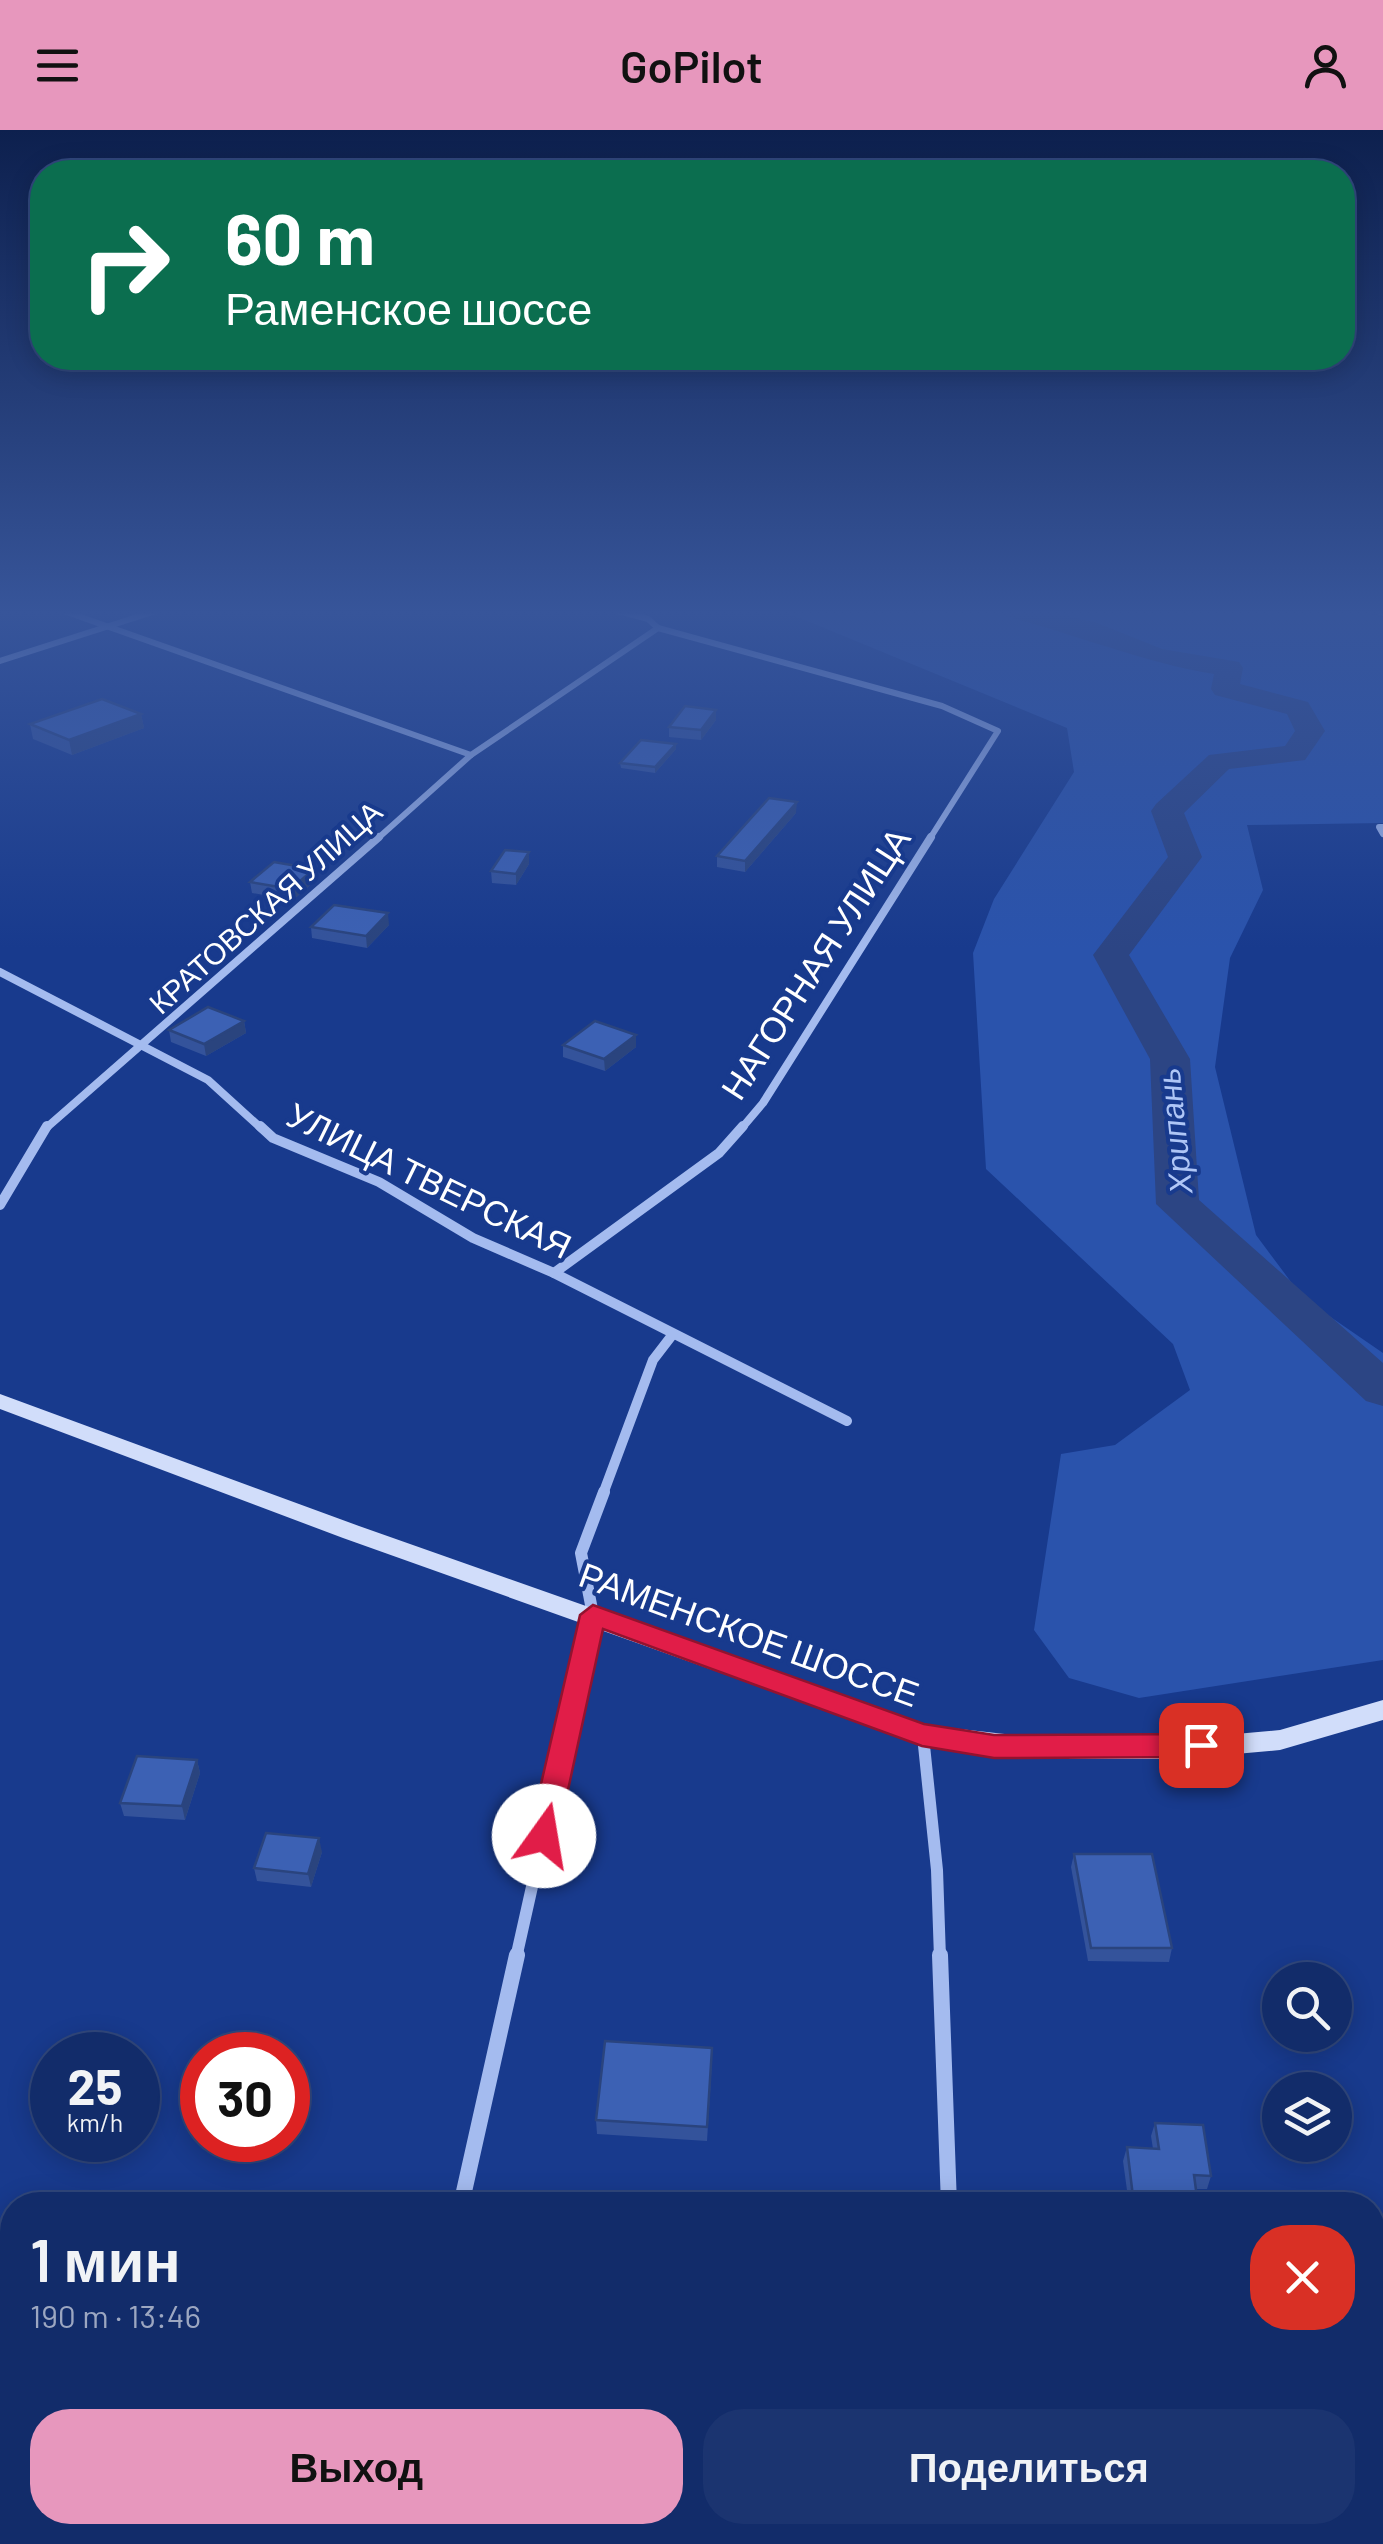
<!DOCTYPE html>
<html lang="ru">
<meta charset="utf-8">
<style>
body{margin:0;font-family:Barlow,sans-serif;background:#1b3470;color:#f1f3f6;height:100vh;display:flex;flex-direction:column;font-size:38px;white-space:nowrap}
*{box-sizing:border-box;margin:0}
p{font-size:32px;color:#9ca7c1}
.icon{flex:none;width:55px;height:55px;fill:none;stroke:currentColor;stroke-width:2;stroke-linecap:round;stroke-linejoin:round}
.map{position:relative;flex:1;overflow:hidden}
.sheet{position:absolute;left:0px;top:2062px;width:1385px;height:352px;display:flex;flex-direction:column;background:#122c6a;border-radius:40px 40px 0 0;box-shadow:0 5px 25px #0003,0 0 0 2px #31487e}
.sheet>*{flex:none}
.top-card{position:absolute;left:30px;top:30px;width:1325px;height:210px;border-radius:40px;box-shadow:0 5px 25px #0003,0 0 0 2px #31487e;background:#0b6e4f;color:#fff;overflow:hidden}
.fabs{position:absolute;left:1262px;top:1832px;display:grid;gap:20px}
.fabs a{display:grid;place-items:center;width:90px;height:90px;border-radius:50%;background:#122c6a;box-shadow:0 5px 25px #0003,0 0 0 2px #31487e;font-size:50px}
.speed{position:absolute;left:30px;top:1902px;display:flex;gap:20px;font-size:50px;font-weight:700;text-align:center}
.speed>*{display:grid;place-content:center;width:130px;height:130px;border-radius:50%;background:#122c6a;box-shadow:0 5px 25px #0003,0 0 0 2px #31487e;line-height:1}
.speed small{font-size:25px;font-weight:400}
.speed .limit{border:15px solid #d22;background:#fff;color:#111}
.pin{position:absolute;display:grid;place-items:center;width:85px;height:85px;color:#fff;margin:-42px;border-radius:20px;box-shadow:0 5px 15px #0006}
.me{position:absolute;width:110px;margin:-55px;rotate:13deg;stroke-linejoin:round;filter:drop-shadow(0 0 8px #0008)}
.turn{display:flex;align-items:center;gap:35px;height:210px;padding:0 30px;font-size:45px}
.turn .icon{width:130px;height:130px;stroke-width:2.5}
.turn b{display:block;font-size:70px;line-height:85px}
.round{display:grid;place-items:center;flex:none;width:105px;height:105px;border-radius:40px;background:#1b3470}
.overview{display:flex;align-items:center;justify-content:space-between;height:170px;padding:0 30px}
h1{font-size:60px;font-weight:600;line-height:75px}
.button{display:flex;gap:20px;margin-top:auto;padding:20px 30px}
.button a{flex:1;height:115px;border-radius:40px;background:#e797bd;color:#111;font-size:40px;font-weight:600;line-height:115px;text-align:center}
.button a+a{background:#1b3470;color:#f1f3f6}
header{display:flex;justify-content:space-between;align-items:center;height:130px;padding:0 30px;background:#e797bd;color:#111;font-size:45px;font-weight:600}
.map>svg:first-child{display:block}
.green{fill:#2a53ac}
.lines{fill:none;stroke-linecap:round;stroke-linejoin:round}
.river{fill:#2c4584;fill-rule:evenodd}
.street-far4{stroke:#a4bbef;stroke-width:6}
.street-far3{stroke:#a4bbef;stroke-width:8}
.street-far2{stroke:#a4bbef;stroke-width:10}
.street-far1{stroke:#a4bbef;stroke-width:12}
.street{stroke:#a4bbef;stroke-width:16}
.secondary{fill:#d1ddfa;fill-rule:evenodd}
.wall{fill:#34539b}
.shaded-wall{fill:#2a447e}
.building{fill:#3c61b4;stroke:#2a447e;stroke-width:2.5}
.route{fill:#e11d48;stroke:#92132f;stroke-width:2.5}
.labels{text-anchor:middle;stroke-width:8;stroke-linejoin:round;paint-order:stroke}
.far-street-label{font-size:30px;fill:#fff;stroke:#183a8d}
.far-water-label{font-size:32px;font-style:italic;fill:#afc6f6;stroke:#183a8d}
.street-label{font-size:35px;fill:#fff;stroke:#183a8d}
</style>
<header><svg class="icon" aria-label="menu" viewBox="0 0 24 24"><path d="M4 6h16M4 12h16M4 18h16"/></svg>GoPilot<svg class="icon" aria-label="person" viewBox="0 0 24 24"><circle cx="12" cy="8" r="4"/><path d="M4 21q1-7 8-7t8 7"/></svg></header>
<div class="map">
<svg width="1383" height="2414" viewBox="0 0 1383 2414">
<rect width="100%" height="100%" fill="#183a8d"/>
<path class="green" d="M 767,480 L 1357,480 L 1383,488 L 1383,693 L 1247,695 L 1263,760 L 1230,828 L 1215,937 L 1256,1105 L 1303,1168 L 1383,1223 L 1383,1530 L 1139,1568 L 1069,1548 L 1034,1500 L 1061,1324 L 1115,1315 L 1190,1260 L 1173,1214 L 986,1039 L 973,823 L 994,769 L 1074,642 L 1067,598 L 795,486 Z"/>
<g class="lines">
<path class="river" d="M 997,480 L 1043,480 L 1097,493 L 1162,519 L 1239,532 L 1243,538 L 1240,554 L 1308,572 L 1325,601 L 1305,630 L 1229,639 L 1184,683 L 1202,727 L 1129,825 L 1190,929 L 1199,1070 L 1383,1233 L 1383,1276 L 1366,1271 L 1156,1074 L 1150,929 L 1093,825 L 1168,727 L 1151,681 L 1156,674 L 1209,625 L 1285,616 L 1295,601 L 1287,584 L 1215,565 L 1211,559 L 1214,544 C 1141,532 1073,503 1001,485 Z"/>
<g class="street-far4">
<path d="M 61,480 L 471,625"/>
<path d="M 615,480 L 648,489 L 658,498 L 942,576 L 998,601 L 929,710"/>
<path d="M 1373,480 L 1383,483"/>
<path d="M 0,531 L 159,480"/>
<path d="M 1383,697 L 1379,697 L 1383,704"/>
<path d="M 376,710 L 471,625 L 658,498"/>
</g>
<g class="street-far3">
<path d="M 0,842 L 208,950 L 262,999"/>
<path d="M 45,999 L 379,707"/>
<path d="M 741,999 L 763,973 L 931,707"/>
</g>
<g class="street-far2">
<path d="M 260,996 L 273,1008 L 379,1052 L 473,1108 L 554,1143 L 847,1291"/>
<path d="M 0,1075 L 47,996"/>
<path d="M 554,1143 L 719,1023 L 743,996"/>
<path d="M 603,1364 L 653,1230 L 673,1204"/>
</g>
<g class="street-far1">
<path d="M 923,1606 L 937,1740 L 940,1828"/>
<path d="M 516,1828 L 593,1485 L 581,1423 L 604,1362"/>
</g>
<g class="street">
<path d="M 940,1825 L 949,2075"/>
<path d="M 461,2075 L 517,1825"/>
<path d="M 960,2402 L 961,2414"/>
<path d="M 399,2414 L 402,2402"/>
</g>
<path class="secondary" d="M 0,1264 L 359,1396 L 924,1595 L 1050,1609 L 1180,1609 L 1280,1600 L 1383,1570 L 1383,1590 L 1280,1620 L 1180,1629 L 1050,1629 L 923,1615 L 343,1408 L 0,1279 Z"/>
</g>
<g class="wall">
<path d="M 716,580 L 716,590 L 701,610 L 669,607 L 669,597 Z"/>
<path d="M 141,584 L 144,598 L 72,625 L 33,609 L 30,594 Z"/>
<path d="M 676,614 L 676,619 L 655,643 L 621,638 L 620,633 Z"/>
<path d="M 796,683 L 745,742 L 717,737 L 717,726 Z"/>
<path d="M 529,722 L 529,734 L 516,755 L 492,753 L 491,741 Z"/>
<path d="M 314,739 L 316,750 L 293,770 L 252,763 L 250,752 Z"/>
<path d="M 389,795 L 367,818 L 312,808 L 311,797 Z"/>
<path d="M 244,891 L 246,903 L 206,926 L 171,912 L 169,900 Z"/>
<path d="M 563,915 L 636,917 L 605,941 L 563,927 Z"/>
<path d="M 197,1630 L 200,1643 L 185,1690 L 124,1686 L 120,1673 Z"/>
<path d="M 322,1722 L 311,1757 L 257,1751 L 254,1738 Z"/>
<path d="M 1074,1724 L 1172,1818 L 1169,1832 L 1088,1831 L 1071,1737 Z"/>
<path d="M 712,1931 L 707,2011 L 597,2004 L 596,1990 Z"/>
<path d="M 1155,1993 L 1211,2046 L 1207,2059 L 1196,2059 L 1198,2075 L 1129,2075 L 1123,2031 L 1127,2017 L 1153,2019 L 1151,2006 Z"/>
</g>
<g class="shaded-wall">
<path d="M 716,580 L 716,590 L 701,610 L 701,600 Z"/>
<path d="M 141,584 L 144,598 L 72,625 L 69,610 Z"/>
<path d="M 676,614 L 676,619 L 655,643 L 655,637 Z"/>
<path d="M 797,672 L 796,683 L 745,742 L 745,731 Z"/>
<path d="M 529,722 L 529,734 L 516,755 L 516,744 Z"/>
<path d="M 314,739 L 316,750 L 293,770 L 291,759 Z"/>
<path d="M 388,783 L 389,795 L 367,818 L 366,806 Z"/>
<path d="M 244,891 L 246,903 L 206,926 L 204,914 Z"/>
<path d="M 636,905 L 636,917 L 605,941 L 604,929 Z"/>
<path d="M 197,1630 L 200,1643 L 185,1690 L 182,1676 Z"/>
<path d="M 319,1708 L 322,1722 L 311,1757 L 308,1744 Z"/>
</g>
<g class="building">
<path d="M 102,569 L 141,584 L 69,610 L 30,594 Z"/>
<path d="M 685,576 L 716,580 L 701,600 L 669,597 Z"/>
<path d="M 641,610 L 676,614 L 655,637 L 620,633 Z"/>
<path d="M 769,668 L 797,672 L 745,731 L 717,726 Z"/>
<path d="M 505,720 L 529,722 L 516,744 L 491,741 Z"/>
<path d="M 274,732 L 314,739 L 291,759 L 250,752 Z"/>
<path d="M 334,775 L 388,783 L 366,806 L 311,797 Z"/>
<path d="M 208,877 L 244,891 L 204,914 L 169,900 Z"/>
<path d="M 595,891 L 636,905 L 604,929 L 563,915 Z"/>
<path d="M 137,1626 L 197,1630 L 182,1676 L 120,1673 Z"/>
<path d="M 266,1703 L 319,1708 L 308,1744 L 254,1738 Z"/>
<path d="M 1074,1724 L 1152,1724 L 1172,1818 L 1091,1818 Z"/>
<path d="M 605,1911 L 712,1918 L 707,1997 L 596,1990 Z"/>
<path d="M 1155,1993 L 1203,1995 L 1211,2046 L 1194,2045 L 1198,2075 L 1134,2075 L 1127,2017 L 1159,2019 Z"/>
</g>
<linearGradient id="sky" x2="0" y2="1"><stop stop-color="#0d204e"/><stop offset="0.59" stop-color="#37559a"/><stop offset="1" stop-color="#37559a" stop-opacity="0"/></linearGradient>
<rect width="1383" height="818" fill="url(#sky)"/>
<path class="route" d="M 593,1475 L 924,1594 L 994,1605 L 1201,1604 L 1211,1607 L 1215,1615 L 1211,1623 L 1201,1627 L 994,1628 L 922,1616 L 603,1499 L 558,1706 L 554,1715 L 544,1719 L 533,1715 L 529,1706 L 580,1485 Z"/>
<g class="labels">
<g class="far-street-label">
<text transform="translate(266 778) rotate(-42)" y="10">КРАТОВСКАЯ УЛИЦА</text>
</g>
<g class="far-water-label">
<text transform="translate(1175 1001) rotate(-96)" y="11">Хрипань</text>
</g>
<g class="street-label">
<text transform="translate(816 834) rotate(-57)" y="12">НАГОРНАЯ УЛИЦА</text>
<text transform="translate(429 1051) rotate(26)" y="12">УЛИЦА ТВЕРСКАЯ</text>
<text transform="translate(749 1505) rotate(20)" y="12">РАМЕНСКОЕ ШОССЕ</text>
</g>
</g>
</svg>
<div class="fabs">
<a><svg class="icon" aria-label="search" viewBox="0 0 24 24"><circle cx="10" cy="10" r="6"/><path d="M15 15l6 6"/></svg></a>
<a><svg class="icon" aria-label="layers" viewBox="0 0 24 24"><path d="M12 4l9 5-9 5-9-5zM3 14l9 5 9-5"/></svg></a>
</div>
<div class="speed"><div>25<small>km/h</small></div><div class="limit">30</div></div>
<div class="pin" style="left:1201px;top:1615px;background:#d93025"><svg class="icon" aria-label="arrive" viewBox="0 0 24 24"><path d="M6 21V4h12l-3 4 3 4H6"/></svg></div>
<svg class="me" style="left:544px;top:1706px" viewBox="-20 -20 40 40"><circle r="19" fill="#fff"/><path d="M0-13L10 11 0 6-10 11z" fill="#e11d48"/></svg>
<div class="top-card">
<div class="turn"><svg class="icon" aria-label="right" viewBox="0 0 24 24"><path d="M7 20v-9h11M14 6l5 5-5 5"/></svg><div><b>60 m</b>Раменское шоссе</div></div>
</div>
<section class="sheet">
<div class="overview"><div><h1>1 мин</h1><p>190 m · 13:46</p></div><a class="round" style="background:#d93025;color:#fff"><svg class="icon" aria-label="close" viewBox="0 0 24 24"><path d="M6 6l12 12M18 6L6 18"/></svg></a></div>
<div class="button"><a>Выход</a><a>Поделиться</a></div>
</section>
</div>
